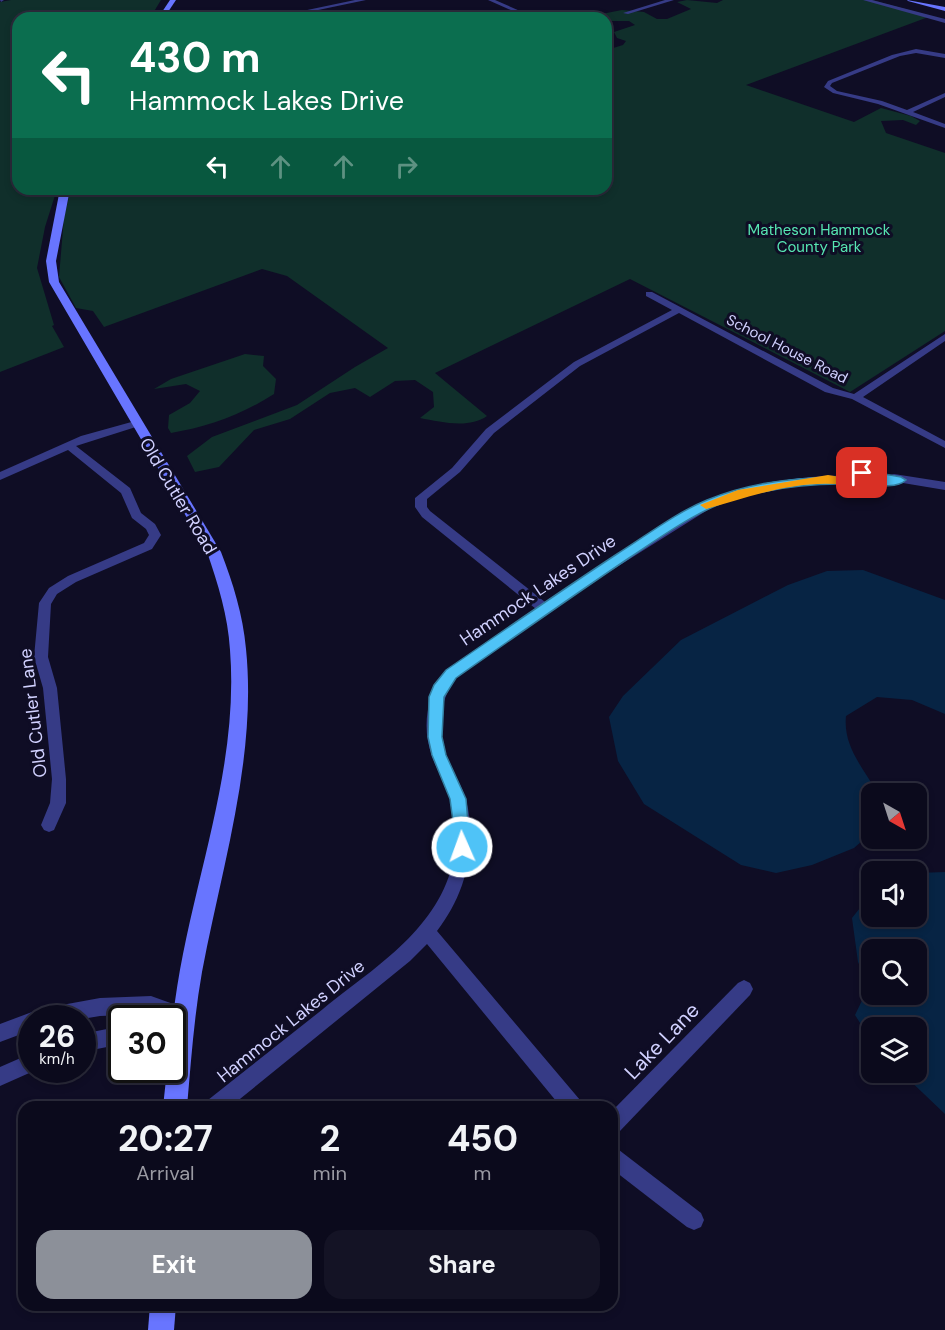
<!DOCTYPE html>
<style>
body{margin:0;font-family:"DM Sans",sans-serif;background:#141325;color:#f1f3f6;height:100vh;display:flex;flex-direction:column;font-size:22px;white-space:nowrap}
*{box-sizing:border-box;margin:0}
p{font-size:20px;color:#9a9aa3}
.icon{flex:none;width:33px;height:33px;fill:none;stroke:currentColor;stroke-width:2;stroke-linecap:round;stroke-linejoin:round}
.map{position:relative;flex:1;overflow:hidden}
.panel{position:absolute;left:18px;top:1101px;width:600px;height:210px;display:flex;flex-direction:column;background:#0b0a1c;border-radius:18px;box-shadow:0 3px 9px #0003,0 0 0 2px #2b2b3b}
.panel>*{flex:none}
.top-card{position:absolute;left:12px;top:12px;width:600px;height:183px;border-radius:18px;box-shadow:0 3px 9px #0003,0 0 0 2px #2b2b3b;background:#0b6e4f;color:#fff;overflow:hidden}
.needle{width:39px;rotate:141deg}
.controls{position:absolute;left:861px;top:783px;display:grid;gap:12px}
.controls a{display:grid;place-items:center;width:66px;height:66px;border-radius:12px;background:#0b0a1c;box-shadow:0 3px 9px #0003,0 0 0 2px #2b2b3b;font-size:30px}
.speed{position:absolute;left:18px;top:1005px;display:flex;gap:12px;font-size:30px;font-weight:700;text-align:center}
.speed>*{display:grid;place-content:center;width:78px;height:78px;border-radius:50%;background:#0b0a1c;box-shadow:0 3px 9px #0003,0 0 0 2px #2b2b3b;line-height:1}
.speed small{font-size:15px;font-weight:400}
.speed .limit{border:3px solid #111;border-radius:9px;background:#fff;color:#111}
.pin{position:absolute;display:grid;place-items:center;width:51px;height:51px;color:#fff;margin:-26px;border-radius:12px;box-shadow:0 3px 9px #0006}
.me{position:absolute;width:66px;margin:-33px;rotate:358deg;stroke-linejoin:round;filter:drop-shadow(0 0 4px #0008)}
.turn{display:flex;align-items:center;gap:21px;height:126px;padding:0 18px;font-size:27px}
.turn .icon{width:78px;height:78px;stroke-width:2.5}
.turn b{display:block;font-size:42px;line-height:51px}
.lanes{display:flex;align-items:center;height:57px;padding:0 18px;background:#0003;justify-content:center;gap:30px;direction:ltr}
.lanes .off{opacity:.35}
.eta{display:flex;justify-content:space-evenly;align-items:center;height:102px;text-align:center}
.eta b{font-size:36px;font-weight:700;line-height:42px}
.primary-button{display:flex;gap:12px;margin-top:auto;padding:12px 18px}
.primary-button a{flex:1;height:69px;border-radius:18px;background:#8c9099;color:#fff;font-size:24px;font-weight:700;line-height:69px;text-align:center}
.primary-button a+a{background:#141325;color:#f1f3f6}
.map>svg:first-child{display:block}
.green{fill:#102f2b}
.water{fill:#072444;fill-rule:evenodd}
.building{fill:#3c3766;stroke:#53507e;stroke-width:1.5}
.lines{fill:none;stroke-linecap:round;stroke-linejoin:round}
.minor{fill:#363b86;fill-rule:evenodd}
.secondary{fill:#6875ff;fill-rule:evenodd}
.route{fill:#4fc3f7;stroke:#337fa1;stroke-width:1.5}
.slow{fill:#f59e0b}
.labels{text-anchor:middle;stroke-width:6;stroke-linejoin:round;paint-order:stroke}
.far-park-label{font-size:15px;fill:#57e6b2;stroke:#0f0d25}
.far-street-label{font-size:15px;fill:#d1d1ff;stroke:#0f0d25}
.street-label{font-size:18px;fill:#d1d1ff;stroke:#0f0d25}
.near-street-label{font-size:21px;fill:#d1d1ff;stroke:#0f0d25}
</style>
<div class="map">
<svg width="945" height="1330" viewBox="0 0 945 1330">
<rect width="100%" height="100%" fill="#0f0d25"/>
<g class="green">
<path d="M 11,0 L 161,0 L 150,18 L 18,18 L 18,189 L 57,189 L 45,227 L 37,268 L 54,325 L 52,326 L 64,347 L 0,372 L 0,2 Z"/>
<path d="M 687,0 L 717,3 L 723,0 L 872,0 L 931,16 L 746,85 L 854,122 L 881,108 L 911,116 L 920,121 L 916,125 L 903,120 L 881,121 L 886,133 L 945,153 L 945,331 L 850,392 L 630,279 L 435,373 L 487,416 C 469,429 441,422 420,418 L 434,407 L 433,392 L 415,380 L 395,381 L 370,397 L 355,388 L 330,393 L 290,419 L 254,430 L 219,467 L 195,472 L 187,456 L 212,437 L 297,405 L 355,367 L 388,348 L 287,276 L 262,269 L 104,327 L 93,311 L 76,308 L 59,277 L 64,217 L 71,189 L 606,189 L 606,41 L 614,42 L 610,49 L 623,45 L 626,41 L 617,38 L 614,32 L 635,25 L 629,21 L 606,21 L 606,18 L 581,18 L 622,10 L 644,12 L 657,19 L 667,19 L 691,9 L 677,2 Z"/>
<path d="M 245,354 L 264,356 L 263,366 L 276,379 L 274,394 C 243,414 208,427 171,433 L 168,428 L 169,415 L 190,403 L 200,391 L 186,384 L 154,389 L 171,379 Z"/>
</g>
<g class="water">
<path d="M 863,570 L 945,600 L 945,714 L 912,700 L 877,697 L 846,716 C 843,745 861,765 875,789 L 876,793 L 872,794 L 871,833 L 854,848 L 812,865 L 776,873 L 741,865 L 644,804 L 618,761 L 609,717 L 623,696 L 681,640 L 788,585 L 827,571 Z"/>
<path d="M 945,872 L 945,1114 L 902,1073 L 916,1072 L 916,1028 L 872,1028 L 871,1040 L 855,1015 L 869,986 L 858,962 L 852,918 L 871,894 L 872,916 L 916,916 L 917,873 ZM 872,950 L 916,950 L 916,994 L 872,994 Z"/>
</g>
<path class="building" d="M 87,14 L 87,18 L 77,18 Z"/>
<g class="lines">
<g class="minor">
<path d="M 0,0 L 4,0 L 1,2 Z"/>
<path d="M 355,0 L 366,0 L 280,18 L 269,18 Z"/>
<path d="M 488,0 L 495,0 L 520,11 L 507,18 L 500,18 L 513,11 Z"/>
<path d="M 665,0 L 674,0 L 628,14 L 623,13 Z"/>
<path d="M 863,0 L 872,0 L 945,19 L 945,23 Z"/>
<path d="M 916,49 L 945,54 L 945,58 L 916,53 L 900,56 L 832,83 L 830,86 L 837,91 L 882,101 L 907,110 L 945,93 L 945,97 L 913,112 L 945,124 L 945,128 L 878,104 L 833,93 L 824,87 L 828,81 L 892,55 Z"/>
<path d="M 646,292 L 652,292 L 833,388 L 854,394 L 945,334 L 945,341 L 863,397 L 945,441 L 945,448 L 852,399 L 825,392 L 679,313 L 580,366 L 494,433 L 460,472 L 427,499 L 427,507 L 430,511 L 545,602 L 706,500 C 744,488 784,478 825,476 C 848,474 872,482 894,474 L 945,482 L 945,490 L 903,483 L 876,486 L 828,483 L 796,486 L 740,497 L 714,506 L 585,587 L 456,678 C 438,702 436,734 449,761 C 454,774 462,786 466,800 C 478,845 466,894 437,931 L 580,1100 L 582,1107 L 561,1107 L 427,944 L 410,961 L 230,1107 L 206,1107 L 208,1100 C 246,1070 285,1039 323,1009 C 372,969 435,932 452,866 C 458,844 456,820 450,798 C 446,784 437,771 432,756 C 421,726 427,695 446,670 L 536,609 L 422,517 L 415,507 L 415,498 L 452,468 L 486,429 L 574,362 L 672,310 L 646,296 Z"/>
<path d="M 135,421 L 139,422 L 139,426 L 76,446 L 130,488 L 141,513 L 155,524 L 161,535 L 152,549 L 76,582 L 57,594 L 51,604 L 48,657 L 57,688 L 66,779 L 66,803 L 54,830 L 49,832 L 44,830 L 41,825 L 50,803 L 52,779 L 43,688 L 34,657 L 39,603 L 49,588 L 68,576 L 144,543 L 149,535 L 146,529 L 132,518 L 121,493 L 68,450 L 0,480 L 0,472 L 81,436 Z"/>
<path d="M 744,980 L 750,983 L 753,989 L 750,995 L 619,1132 L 612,1135 L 612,1111 L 738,983 Z"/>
<path d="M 151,996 L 190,1010 L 193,1016 L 190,1022 L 184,1025 L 172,1021 L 172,1018 L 151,1014 L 100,1016 L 82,1019 L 32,1018 L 32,1030 L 0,1042 L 0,1024 L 40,1009 L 100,998 Z"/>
<path d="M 122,1026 L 122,1044 L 82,1052 L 82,1034 Z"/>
<path d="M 32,1053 L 32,1070 L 36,1070 L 0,1086 L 0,1067 Z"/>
<path d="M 612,1147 L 619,1150 L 701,1213 L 704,1220 L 701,1227 L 694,1230 L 687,1227 L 612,1169 Z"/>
</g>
<g class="secondary">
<path d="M 170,0 L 176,0 L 164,18 L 158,18 Z"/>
<path d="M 907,0 L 945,7 L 945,11 L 908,1 Z"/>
<path d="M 60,189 L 70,189 L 56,261 L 59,282 L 221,552 C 233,583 243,615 246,649 C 257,757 222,866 202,972 C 194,1017 191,1062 187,1107 L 163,1107 L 167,1070 L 172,1070 C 172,1053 171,1036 173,1019 C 186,895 240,777 230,650 C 228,616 218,584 207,552 L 49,282 L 46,261 Z"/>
<path d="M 150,1305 L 176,1305 L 174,1330 L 148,1330 Z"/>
</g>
</g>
<path class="route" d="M 862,470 L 901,477 L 906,480 C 898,488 878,486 867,485 C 824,482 782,486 740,497 C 700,508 664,535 629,558 C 571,597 513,638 456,678 L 444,697 L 442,737 L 446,755 L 466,799 L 470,847 L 468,852 L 462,854 L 457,852 L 450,799 L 432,755 L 428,737 L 429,697 L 434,685 L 446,670 C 503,631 559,592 617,554 C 646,536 675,513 707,500 C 758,479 815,475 869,478 L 858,476 L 858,471 Z"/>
<path class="slow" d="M 828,475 L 847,478 L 853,481 L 847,485 C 796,479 754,496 706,509 L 700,505 L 738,490 Z"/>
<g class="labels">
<g class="far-park-label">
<text x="819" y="235">Matheson Hammock<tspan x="819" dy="17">County Park</tspan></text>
</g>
<g class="far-street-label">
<text transform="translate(787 349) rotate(27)" y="5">School House Road</text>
</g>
<g class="street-label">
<text transform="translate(178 496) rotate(59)" y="6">Old Cutler Road</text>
<text transform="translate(538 590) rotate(-34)" y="6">Hammock Lakes Drive</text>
<text transform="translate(33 713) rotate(-97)" y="6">Old Cutler Lane</text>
<text transform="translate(291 1021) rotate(-39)" y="6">Hammock Lakes Drive</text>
</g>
<g class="near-street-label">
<text transform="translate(662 1041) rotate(-46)" y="7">Lake Lane</text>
</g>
</g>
</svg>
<div class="controls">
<a><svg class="needle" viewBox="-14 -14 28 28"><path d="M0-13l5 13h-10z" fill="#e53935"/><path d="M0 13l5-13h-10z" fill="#9a9aa3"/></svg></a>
<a><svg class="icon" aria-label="sound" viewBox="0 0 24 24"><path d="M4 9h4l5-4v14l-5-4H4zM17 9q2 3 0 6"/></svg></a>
<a><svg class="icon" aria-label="search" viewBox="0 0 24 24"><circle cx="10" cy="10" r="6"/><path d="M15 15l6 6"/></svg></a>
<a><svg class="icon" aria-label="layers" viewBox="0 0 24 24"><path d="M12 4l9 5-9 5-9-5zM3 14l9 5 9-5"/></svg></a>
</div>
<div class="speed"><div>26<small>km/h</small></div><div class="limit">30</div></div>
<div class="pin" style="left:862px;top:473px;background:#d93025"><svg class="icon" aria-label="arrive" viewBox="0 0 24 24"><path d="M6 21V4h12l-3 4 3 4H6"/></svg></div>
<svg class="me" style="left:462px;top:847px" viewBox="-20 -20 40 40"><circle r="17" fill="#4fc3f7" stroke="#fff" stroke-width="3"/><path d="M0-11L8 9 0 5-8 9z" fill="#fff"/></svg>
<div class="top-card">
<div class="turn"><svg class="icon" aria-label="left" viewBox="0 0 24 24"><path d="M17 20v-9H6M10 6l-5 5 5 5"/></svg><div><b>430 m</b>Hammock Lakes Drive</div></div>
<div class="lanes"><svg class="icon" aria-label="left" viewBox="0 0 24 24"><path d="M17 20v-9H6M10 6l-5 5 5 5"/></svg><svg class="icon off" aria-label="ahead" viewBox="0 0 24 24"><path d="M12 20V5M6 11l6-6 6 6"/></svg><svg class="icon off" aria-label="ahead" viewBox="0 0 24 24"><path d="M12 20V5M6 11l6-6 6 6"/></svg><svg class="icon off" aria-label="right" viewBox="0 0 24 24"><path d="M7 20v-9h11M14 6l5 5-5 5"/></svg></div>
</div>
<section class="panel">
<div class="eta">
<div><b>20:27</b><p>Arrival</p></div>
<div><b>2</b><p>min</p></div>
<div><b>450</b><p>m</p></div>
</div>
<div class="primary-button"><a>Exit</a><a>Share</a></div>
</section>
</div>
